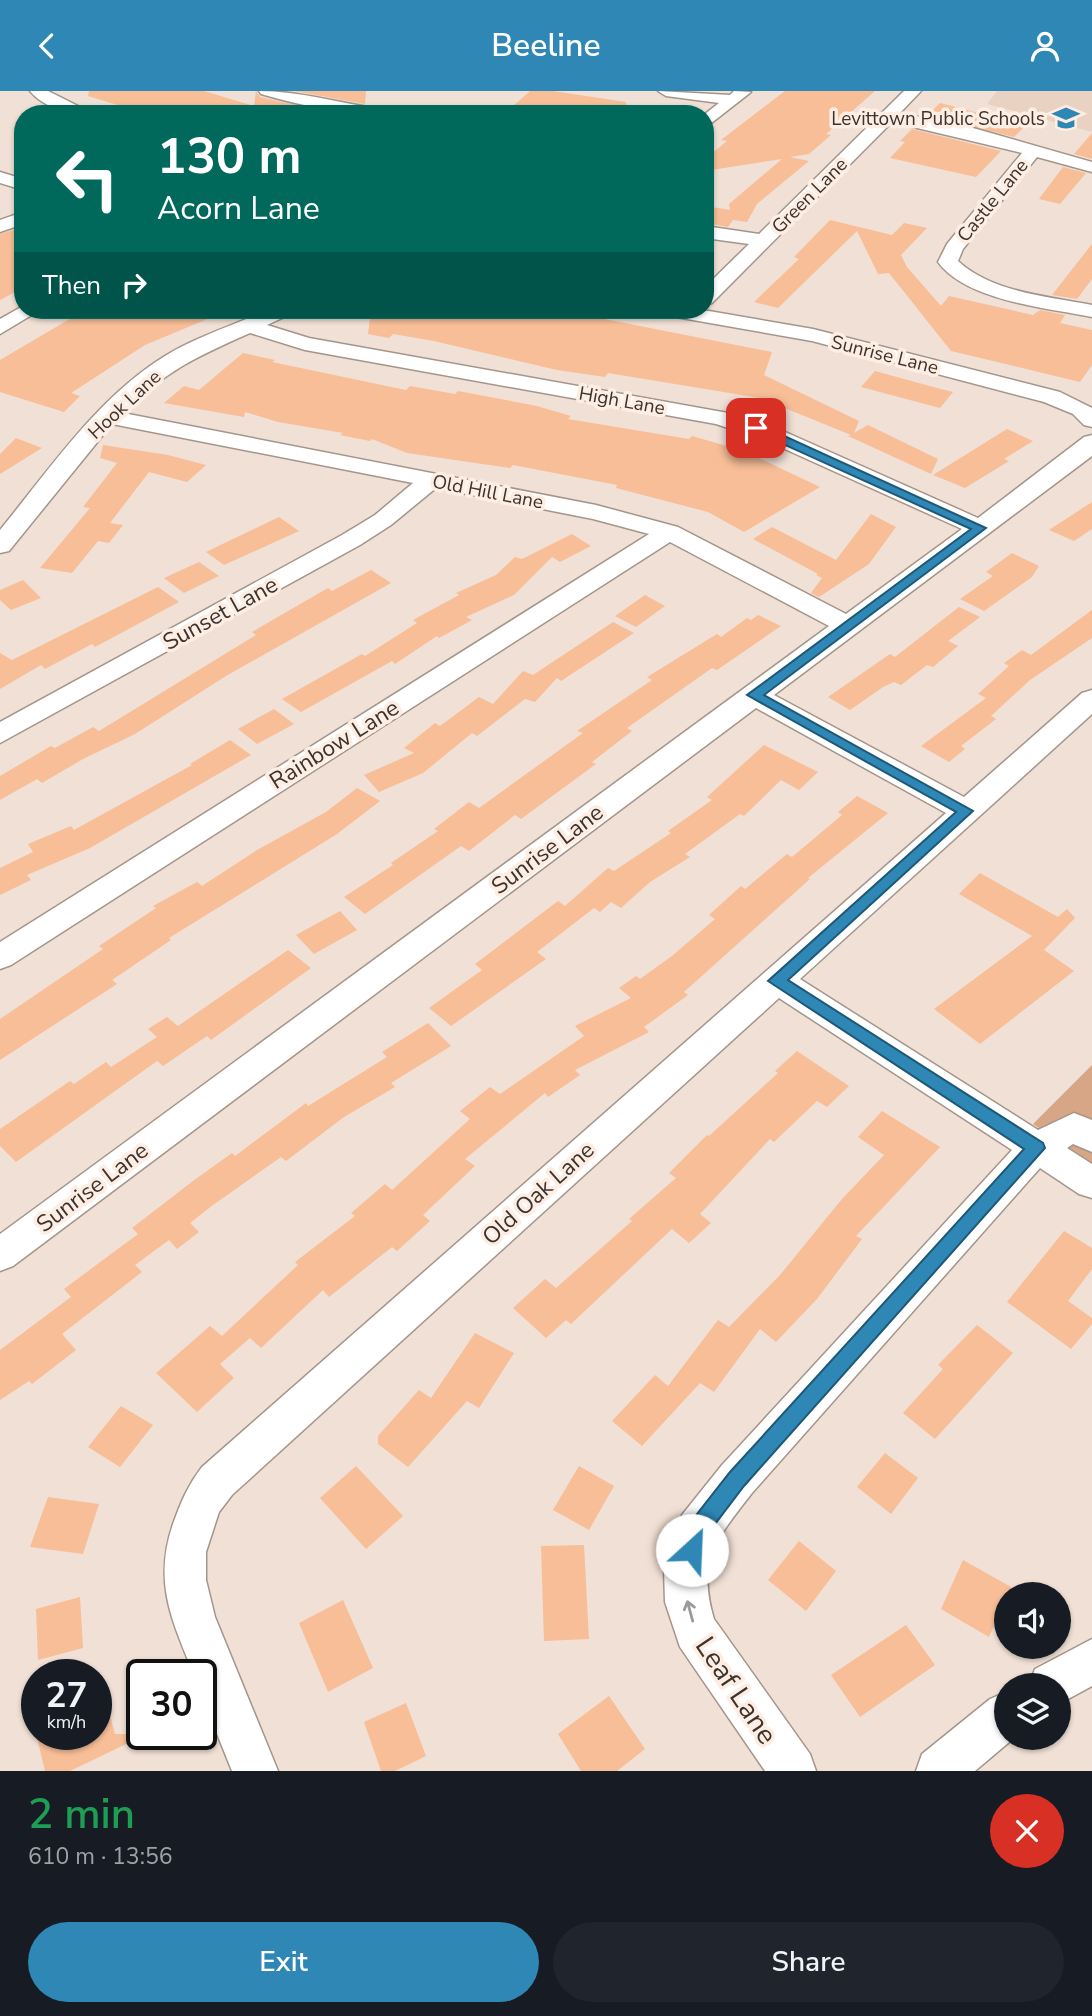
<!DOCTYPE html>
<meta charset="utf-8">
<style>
body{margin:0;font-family:"Nunito Sans",sans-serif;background:#20242c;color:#f1f3f6;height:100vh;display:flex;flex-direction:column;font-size:26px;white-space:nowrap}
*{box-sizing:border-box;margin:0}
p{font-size:23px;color:#9ea1a6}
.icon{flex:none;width:38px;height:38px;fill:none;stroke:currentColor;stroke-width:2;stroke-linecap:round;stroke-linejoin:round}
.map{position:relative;height:1680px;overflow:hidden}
.drawer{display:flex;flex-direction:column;background:#171b24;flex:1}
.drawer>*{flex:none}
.hud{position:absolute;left:14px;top:14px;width:700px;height:214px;border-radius:28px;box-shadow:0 2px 5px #0004;background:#00695c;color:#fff;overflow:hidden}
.fabs{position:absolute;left:994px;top:1491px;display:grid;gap:14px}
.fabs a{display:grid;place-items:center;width:77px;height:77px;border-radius:50%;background:#171b24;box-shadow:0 2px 5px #0004;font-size:35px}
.speed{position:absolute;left:21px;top:1568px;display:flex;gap:14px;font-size:35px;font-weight:700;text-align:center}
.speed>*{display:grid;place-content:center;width:91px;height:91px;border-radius:50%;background:#171b24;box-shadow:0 2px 5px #0004;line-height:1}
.speed small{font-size:18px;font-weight:400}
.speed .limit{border:4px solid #111;border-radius:10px;background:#fff;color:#111}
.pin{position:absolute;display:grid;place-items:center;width:60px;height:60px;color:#fff;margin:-30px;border-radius:14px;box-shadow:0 4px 10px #0006}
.me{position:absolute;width:77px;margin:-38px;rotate:25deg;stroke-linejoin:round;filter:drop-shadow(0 0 5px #0008)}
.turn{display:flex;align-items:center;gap:24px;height:147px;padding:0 28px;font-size:32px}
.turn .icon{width:91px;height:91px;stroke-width:2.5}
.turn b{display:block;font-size:49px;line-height:60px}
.then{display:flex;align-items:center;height:66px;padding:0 28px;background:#0003;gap:14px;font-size:26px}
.round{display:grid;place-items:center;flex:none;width:74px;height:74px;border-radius:37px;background:#20242c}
.headline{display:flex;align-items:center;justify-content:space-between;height:119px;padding:0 28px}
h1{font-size:42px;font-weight:600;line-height:52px;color:#1e9e55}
.cta{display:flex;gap:14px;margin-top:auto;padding:14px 28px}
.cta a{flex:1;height:80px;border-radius:42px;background:#2e87b5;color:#fff;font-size:28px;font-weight:600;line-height:80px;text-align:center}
.cta a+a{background:#20242c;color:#f1f3f6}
header{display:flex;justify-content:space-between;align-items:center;height:91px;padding:0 28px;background:#2e87b5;color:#fff;font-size:32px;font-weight:600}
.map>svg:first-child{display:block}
.built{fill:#e9d2c2}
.green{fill:#d6a686}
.building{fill:#f7be98}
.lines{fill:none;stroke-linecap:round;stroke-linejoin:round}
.minor-casing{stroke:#a4958b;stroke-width:3}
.minor{fill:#fff;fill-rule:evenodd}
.oneway{stroke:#9c9997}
.route{fill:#2e87b5;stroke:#1e5876;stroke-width:2}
.labels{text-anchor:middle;stroke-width:7;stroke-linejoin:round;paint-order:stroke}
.far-poi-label{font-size:19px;fill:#3a332f;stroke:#feede2;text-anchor:end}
.far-street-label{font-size:19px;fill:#3a332f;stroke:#feede2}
.street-label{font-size:23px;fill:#3a332f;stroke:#feede2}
.near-street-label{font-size:28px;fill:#3a332f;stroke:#feede2}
</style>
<header><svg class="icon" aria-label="back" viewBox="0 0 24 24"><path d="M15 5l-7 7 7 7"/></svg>Beeline<svg class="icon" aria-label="person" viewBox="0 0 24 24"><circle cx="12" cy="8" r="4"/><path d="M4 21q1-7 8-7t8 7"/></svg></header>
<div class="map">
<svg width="1092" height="1680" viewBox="0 0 1092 1680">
<rect width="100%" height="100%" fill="#f1e0d5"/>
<path class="built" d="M 997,0 L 1092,0 L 1092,41 L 987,13 Z"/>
<path class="green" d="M 1092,974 L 1092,1072 L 1033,1033 Z"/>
<g class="building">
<path d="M 89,0 L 204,0 L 254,15 L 256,0 L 260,6 L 277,10 L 340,23 L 147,23 L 88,5 Z"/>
<path d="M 294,0 L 366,0 L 365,13 Z"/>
<path d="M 530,0 L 553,0 L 626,11 L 626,23 L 504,23 Z"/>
<path d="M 785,0 L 875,0 L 826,43 L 831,44 L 809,63 L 790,66 L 809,70 L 757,113 L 747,131 L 733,129 L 728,136 L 705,132 L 705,115 L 730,119 L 729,113 L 782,68 L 705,80 L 705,68 L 727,50 L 721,49 Z"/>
<path d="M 940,12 L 1026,34 L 1014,46 L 927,25 Z"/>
<path d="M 912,38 L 1001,60 L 976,86 L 890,67 L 905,51 L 900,50 Z"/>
<path d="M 1092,42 L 1092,68 L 1074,63 Z"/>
<path d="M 1063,76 L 1086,82 L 1060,113 L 1039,108 Z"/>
<path d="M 830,129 L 892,144 L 904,132 L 927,137 L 901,164 L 907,176 L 941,215 L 949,205 L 1033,224 L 1040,219 L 1065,224 L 1060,232 L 1092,239 L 1092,274 L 1080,291 L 951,260 L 889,182 L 878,183 L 857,140 L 778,217 L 754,211 L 799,168 L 794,166 Z"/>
<path d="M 23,136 L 23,197 L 0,209 L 0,143 Z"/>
<path d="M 1092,153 L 1092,188 L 1077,208 L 1052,204 Z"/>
<path d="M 85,219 L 229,219 L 145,254 L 71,302 L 80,305 L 64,321 L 0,301 L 0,269 Z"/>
<path d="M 371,219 L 564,220 L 772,261 L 764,284 L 859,330 L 854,342 L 868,334 L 938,368 L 931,383 L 848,345 L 851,344 L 760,307 L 608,282 L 605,286 L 557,279 L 434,250 L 393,243 L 389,247 L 368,243 Z"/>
<path d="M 243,262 L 275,269 L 272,271 L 406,299 L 410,295 L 455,303 L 458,300 L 537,315 L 571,325 L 568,328 L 689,348 L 692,345 L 744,360 L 820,396 L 744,441 L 708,421 L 616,397 L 617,394 L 513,374 L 510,377 L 407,362 L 372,348 L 370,350 L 340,344 L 343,342 L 278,331 L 245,321 L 244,326 L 164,312 L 184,295 L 199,299 Z"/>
<path d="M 875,280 L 937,297 L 953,301 L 940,317 L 861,296 Z"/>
<path d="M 1007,338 L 1033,350 L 1004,368 L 1009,370 L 965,397 L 933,384 Z"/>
<path d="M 16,347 L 42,357 L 0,383 L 0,363 Z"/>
<path d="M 103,354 L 168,364 L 206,374 L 187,391 L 149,381 L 110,432 L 123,434 L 109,452 L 98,450 L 72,482 L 40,477 L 90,417 L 83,416 L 117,372 L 100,367 Z"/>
<path d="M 1092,411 L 1092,438 L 1074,450 L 1049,439 Z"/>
<path d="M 871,423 L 896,436 L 869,473 L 819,506 L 811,502 L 822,487 L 816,484 L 818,483 L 753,448 L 772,436 L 836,469 Z"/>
<path d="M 279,426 L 299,440 L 224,474 L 206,461 Z"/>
<path d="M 572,443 L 591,455 L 560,471 L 552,466 L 514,504 L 466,526 L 472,529 L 439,547 L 437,545 L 395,573 L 392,570 L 301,621 L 282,608 L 362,563 L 365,565 L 417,532 L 413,529 L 459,504 L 456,502 L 496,484 L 515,466 L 522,468 Z"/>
<path d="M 1012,462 L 1039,475 L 1032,486 L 984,520 L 960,508 L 993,485 L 986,481 Z"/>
<path d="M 199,471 L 219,485 L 184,502 L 164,487 Z"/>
<path d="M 371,479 L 391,492 L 226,585 L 135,643 L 83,668 L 42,692 L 37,688 L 0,709 L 0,685 L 51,655 L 55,657 L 93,636 L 99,640 L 256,544 L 252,541 L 328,497 L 332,500 Z"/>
<path d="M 23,489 L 41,507 L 11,519 L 0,509 L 0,499 Z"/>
<path d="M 158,496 L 179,511 L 95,556 L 92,553 L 45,578 L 41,574 L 0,598 L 0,562 L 12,569 Z"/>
<path d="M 645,504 L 665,515 L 636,536 L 615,525 Z"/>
<path d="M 959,516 L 980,526 L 948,550 L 958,555 L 933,576 L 927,574 L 901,594 L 894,591 L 883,596 L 850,619 L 828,606 L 890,563 L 895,566 Z"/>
<path d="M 1092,519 L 1092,547 L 1030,589 L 991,625 L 996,628 L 961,655 L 965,658 L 949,671 L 921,655 L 986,607 L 978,603 L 1009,575 L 1004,572 L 1022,559 L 1031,564 Z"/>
<path d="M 758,524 L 781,535 L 717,579 L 712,577 L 627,637 L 632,640 L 592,671 L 596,673 L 521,728 L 515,724 L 469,760 L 461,755 L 365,823 L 344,806 L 393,774 L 391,772 L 438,740 L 434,738 L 469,711 L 479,717 L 583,642 L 577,640 L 652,589 L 647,586 L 717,543 L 721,546 L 747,527 L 751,529 Z"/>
<path d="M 613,531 L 634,542 L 561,590 L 557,587 L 535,611 L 525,608 L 477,645 L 472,642 L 423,682 L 379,701 L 364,684 L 414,662 L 404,657 L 435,632 L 440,635 L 479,606 L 493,613 L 523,580 L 533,584 Z"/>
<path d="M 274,618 L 294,633 L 257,653 L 238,638 Z"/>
<path d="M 230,649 L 251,664 L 90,757 L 27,784 L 31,789 L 0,804 L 0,777 L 33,761 L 28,753 L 71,735 L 74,739 L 192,674 L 190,673 Z"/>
<path d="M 764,654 L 818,681 L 799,699 L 781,689 L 744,725 L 740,723 L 685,763 L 690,766 L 650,791 L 621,817 L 611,811 L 600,821 L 594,817 L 537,861 L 546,868 L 451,935 L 429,917 L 482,879 L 475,873 L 558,810 L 565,815 L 608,777 L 614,780 L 671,742 L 668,740 L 712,709 L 707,706 Z"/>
<path d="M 357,697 L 380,710 L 337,743 L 169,847 L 171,849 L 112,889 L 117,893 L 0,969 L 0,928 L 103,858 L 99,855 L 156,817 L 153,815 L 197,791 L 202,795 L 257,759 L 326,721 Z"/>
<path d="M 857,705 L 888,722 L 808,787 L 810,788 L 684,901 L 688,904 L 644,936 L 649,941 L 575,979 L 580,984 L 548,1006 L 545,1002 L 465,1068 L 475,1075 L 423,1124 L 430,1130 L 397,1160 L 392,1156 L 329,1206 L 323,1199 L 261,1257 L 250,1247 L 220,1273 L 234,1287 L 197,1321 L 156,1282 L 210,1235 L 222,1245 L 298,1174 L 295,1171 L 355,1125 L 351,1122 L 385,1093 L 392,1099 L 470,1028 L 460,1020 L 490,996 L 500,1003 L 584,945 L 575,935 L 631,907 L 619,897 L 636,885 L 640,888 L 672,865 L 715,828 L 709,824 L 741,795 L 745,798 L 787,763 L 792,766 L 842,724 L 838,721 Z"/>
<path d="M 980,782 L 1058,826 L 1067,818 L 1075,827 L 1044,859 L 1074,880 L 980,953 L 934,918 L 1032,845 L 959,803 Z"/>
<path d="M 340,820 L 357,839 L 314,863 L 296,844 Z"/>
<path d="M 288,859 L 311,877 L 211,949 L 207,945 L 163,975 L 157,970 L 16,1071 L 0,1055 L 0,1038 L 70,990 L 74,993 L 106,971 L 111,976 L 157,946 L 148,938 L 167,926 L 178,935 Z"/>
<path d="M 428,932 L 451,955 L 391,992 L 395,996 L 344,1026 L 286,1070 L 281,1066 L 213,1114 L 190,1132 L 199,1141 L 177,1158 L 169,1149 L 135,1174 L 142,1181 L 62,1243 L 76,1259 L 32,1293 L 29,1290 L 0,1309 L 0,1259 L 71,1206 L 64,1198 L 138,1143 L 132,1137 L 193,1090 L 232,1062 L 235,1065 L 306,1012 L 308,1015 L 387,966 L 382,961 Z"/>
<path d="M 797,960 L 849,995 L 827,1016 L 817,1010 L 774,1051 L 770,1048 L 700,1123 L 711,1132 L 689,1152 L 672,1138 L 571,1233 L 566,1229 L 546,1247 L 513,1217 L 545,1188 L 556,1197 L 632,1130 L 629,1128 L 676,1087 L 669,1082 L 707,1044 L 709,1045 L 778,982 L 775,980 Z"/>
<path d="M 882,1020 L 940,1056 L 856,1145 L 862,1148 L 817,1208 L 776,1251 L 760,1238 L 714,1301 L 700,1292 L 642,1355 L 612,1330 L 655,1284 L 668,1295 L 718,1229 L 729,1236 L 780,1184 L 842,1108 L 884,1064 L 858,1046 Z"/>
<path d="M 1064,1140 L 1092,1157 L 1092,1178 L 1068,1210 L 1092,1227 L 1092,1233 L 1071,1258 L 1007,1211 Z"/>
<path d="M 977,1234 L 1013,1262 L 935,1348 L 903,1322 L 943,1278 L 938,1274 Z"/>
<path d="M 475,1242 L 514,1262 L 479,1317 L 467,1310 L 408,1376 L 378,1353 L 378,1345 L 419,1299 L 431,1307 Z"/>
<path d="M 121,1315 L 153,1334 L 120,1376 L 88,1356 Z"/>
<path d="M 885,1362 L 918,1387 L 891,1423 L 857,1396 Z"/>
<path d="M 356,1375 L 403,1425 L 366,1458 L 320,1407 Z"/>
<path d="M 579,1375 L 614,1395 L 589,1439 L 553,1419 Z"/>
<path d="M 48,1406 L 99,1413 L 83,1463 L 30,1456 Z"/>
<path d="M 799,1450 L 836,1480 L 806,1520 L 768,1489 Z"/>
<path d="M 584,1454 L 589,1548 L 544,1550 L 541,1455 Z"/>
<path d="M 963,1469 L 1011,1496 L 989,1546 L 941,1518 Z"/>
<path d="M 80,1506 L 83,1557 L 38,1569 L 36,1518 Z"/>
<path d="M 343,1509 L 373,1577 L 328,1601 L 299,1532 Z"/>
<path d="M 906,1534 L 935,1574 L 860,1626 L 831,1584 Z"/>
<path d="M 103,1598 L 115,1643 L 147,1643 L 70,1680 L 45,1680 L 36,1643 L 96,1643 L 96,1599 Z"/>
<path d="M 609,1605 L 645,1658 L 617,1680 L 581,1680 L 558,1643 Z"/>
<path d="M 406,1612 L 426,1665 L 395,1680 L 381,1680 L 364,1631 Z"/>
</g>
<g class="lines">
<g class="minor-casing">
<g id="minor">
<path d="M 30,0 L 48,0 L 94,23 C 71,23 46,19 30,0 Z"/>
<path d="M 259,0 C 299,0 340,12 380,18 L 388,23 C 343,23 305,16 261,3 Z"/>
<path d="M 658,0 L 730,4 L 734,0 L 751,1 L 705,37 L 705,23 L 719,12 L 666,5 Z"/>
<path d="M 904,0 L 921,0 L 900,22 L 973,37 L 1092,71 L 1092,81 L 1037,66 L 963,158 L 958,170 C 993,202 1048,205 1092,214 L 1092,226 C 1048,217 966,210 938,171 L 947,153 L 1022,62 L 892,31 L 712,212 L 705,214 L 705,196 L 749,153 L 705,147 L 705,135 L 759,143 Z"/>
<path d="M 0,81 L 23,88 L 23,99 L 0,92 Z"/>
<path d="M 23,121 L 23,133 L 0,141 L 0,129 Z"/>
<path d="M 23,215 L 23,219 L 40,219 L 0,243 L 0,228 Z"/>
<path d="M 268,219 L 294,219 L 291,223 L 267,234 L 309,247 L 728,322 L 783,340 L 978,427 L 1084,346 L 1092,344 L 1092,365 L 774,604 L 964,706 L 1082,602 L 1092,599 L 1092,623 L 800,888 L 1038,1039 L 1074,1022 L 1092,1029 L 1092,1061 L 1073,1053 L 1067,1057 L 1092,1073 L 1092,1107 L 1079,1103 L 1040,1077 L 752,1402 C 718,1446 696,1469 714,1528 L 810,1663 L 816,1680 L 765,1680 L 680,1556 L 665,1511 L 664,1478 L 676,1439 L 682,1424 L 722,1374 L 1012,1059 L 779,907 L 232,1404 L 219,1421 L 206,1461 L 206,1489 L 215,1526 L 278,1680 L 232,1680 L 201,1603 L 201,1584 L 194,1584 C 172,1529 153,1492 173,1433 C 181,1411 188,1394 202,1376 L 946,722 L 756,617 L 13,1175 L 0,1180 L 0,1143 L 829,535 L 670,451 L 11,874 L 0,878 L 0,851 L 649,443 L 593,428 L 436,397 L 391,434 L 360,454 L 0,652 L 0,631 L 342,444 L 375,424 L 413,392 L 112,333 L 9,460 L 0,462 L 0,439 C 50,378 97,307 165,265 C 196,246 234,234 268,219 ZM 250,242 L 305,259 L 716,333 L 767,350 L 962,438 L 846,523 L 678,436 L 596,414 L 123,322 C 167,279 194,267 250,242 Z"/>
<path d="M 660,219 L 703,219 L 813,238 L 1060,301 L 1092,317 L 1092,336 L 1084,334 L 1073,323 L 1044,311 L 812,250 L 670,225 Z"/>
<path d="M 1092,1548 L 1092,1595 L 1059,1613 L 1059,1594 L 1029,1594 L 1035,1578 Z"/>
<path d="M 1006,1601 L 1006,1647 L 1014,1647 L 975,1680 L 916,1680 L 922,1663 L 990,1608 Z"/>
</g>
</g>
<use href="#minor" class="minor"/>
</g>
<defs><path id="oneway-shaft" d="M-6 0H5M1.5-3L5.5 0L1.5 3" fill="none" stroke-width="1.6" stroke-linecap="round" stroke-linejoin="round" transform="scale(1.75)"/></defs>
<use class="oneway" href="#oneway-shaft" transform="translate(690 1520) rotate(-105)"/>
<path class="route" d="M 752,334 L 760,334 L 986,437 L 764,604 L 973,720 L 788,889 L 1043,1052 L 1045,1057 L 744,1395 L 706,1445 L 699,1467 L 692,1470 L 684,1467 L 681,1459 L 690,1432 L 730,1381 L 1024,1058 L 768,890 L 956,721 L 747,604 L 971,438 L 752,339 Z"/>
<defs>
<g id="school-bare" transform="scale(2.1)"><path d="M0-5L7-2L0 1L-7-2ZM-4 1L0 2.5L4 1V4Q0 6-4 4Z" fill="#2e87b5" stroke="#feede2" stroke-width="2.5" paint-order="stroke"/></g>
</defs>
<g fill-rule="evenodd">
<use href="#school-bare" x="1066" y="27"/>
</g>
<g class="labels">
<g class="far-poi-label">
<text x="1045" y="34">Levittown Public Schools</text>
</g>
<g class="far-street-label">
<text transform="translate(809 104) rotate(-45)" y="7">Green Lane</text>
<text transform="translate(992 109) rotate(-51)" y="7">Castle Lane</text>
<text transform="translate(885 263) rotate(14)" y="7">Sunrise Lane</text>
<text transform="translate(622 309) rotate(10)" y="7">High Lane</text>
<text transform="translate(124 313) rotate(-43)" y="7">Hook Lane</text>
<text transform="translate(488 400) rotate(11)" y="7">Old Hill Lane</text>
</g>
<g class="street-label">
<text transform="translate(220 522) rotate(-29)" y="8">Sunset Lane</text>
<text transform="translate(334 653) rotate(-32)" y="8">Rainbow Lane</text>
<text transform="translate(547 758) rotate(-37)" y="8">Sunrise Lane</text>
<text transform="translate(92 1096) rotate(-37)" y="8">Sunrise Lane</text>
<text transform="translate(538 1102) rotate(-42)" y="8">Old Oak Lane</text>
</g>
<g class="near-street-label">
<text transform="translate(737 1599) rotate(56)" y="10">Leaf Lane</text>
</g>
</g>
</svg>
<div class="fabs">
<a><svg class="icon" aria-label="sound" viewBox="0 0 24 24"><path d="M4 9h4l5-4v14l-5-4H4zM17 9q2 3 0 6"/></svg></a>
<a><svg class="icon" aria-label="layers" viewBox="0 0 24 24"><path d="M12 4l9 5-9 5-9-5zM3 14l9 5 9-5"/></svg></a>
</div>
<div class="speed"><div>27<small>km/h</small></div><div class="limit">30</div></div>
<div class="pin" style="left:756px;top:337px;background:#d93025"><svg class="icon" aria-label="arrive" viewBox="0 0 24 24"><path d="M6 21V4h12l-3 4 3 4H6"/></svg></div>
<svg class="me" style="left:692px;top:1459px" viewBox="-20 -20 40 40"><circle r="19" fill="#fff"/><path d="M0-13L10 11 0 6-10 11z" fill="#2e87b5"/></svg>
<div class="hud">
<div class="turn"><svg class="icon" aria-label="left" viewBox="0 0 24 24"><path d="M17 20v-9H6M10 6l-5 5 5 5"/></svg><div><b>130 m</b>Acorn Lane</div></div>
<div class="then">Then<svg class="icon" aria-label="right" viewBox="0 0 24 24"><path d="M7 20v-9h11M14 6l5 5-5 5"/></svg></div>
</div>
</div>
<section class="drawer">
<div class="headline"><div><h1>2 min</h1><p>610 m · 13:56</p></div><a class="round" style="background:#d93025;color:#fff"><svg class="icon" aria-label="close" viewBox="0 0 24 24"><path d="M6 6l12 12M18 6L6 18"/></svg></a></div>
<div class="cta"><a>Exit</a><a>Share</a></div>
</section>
